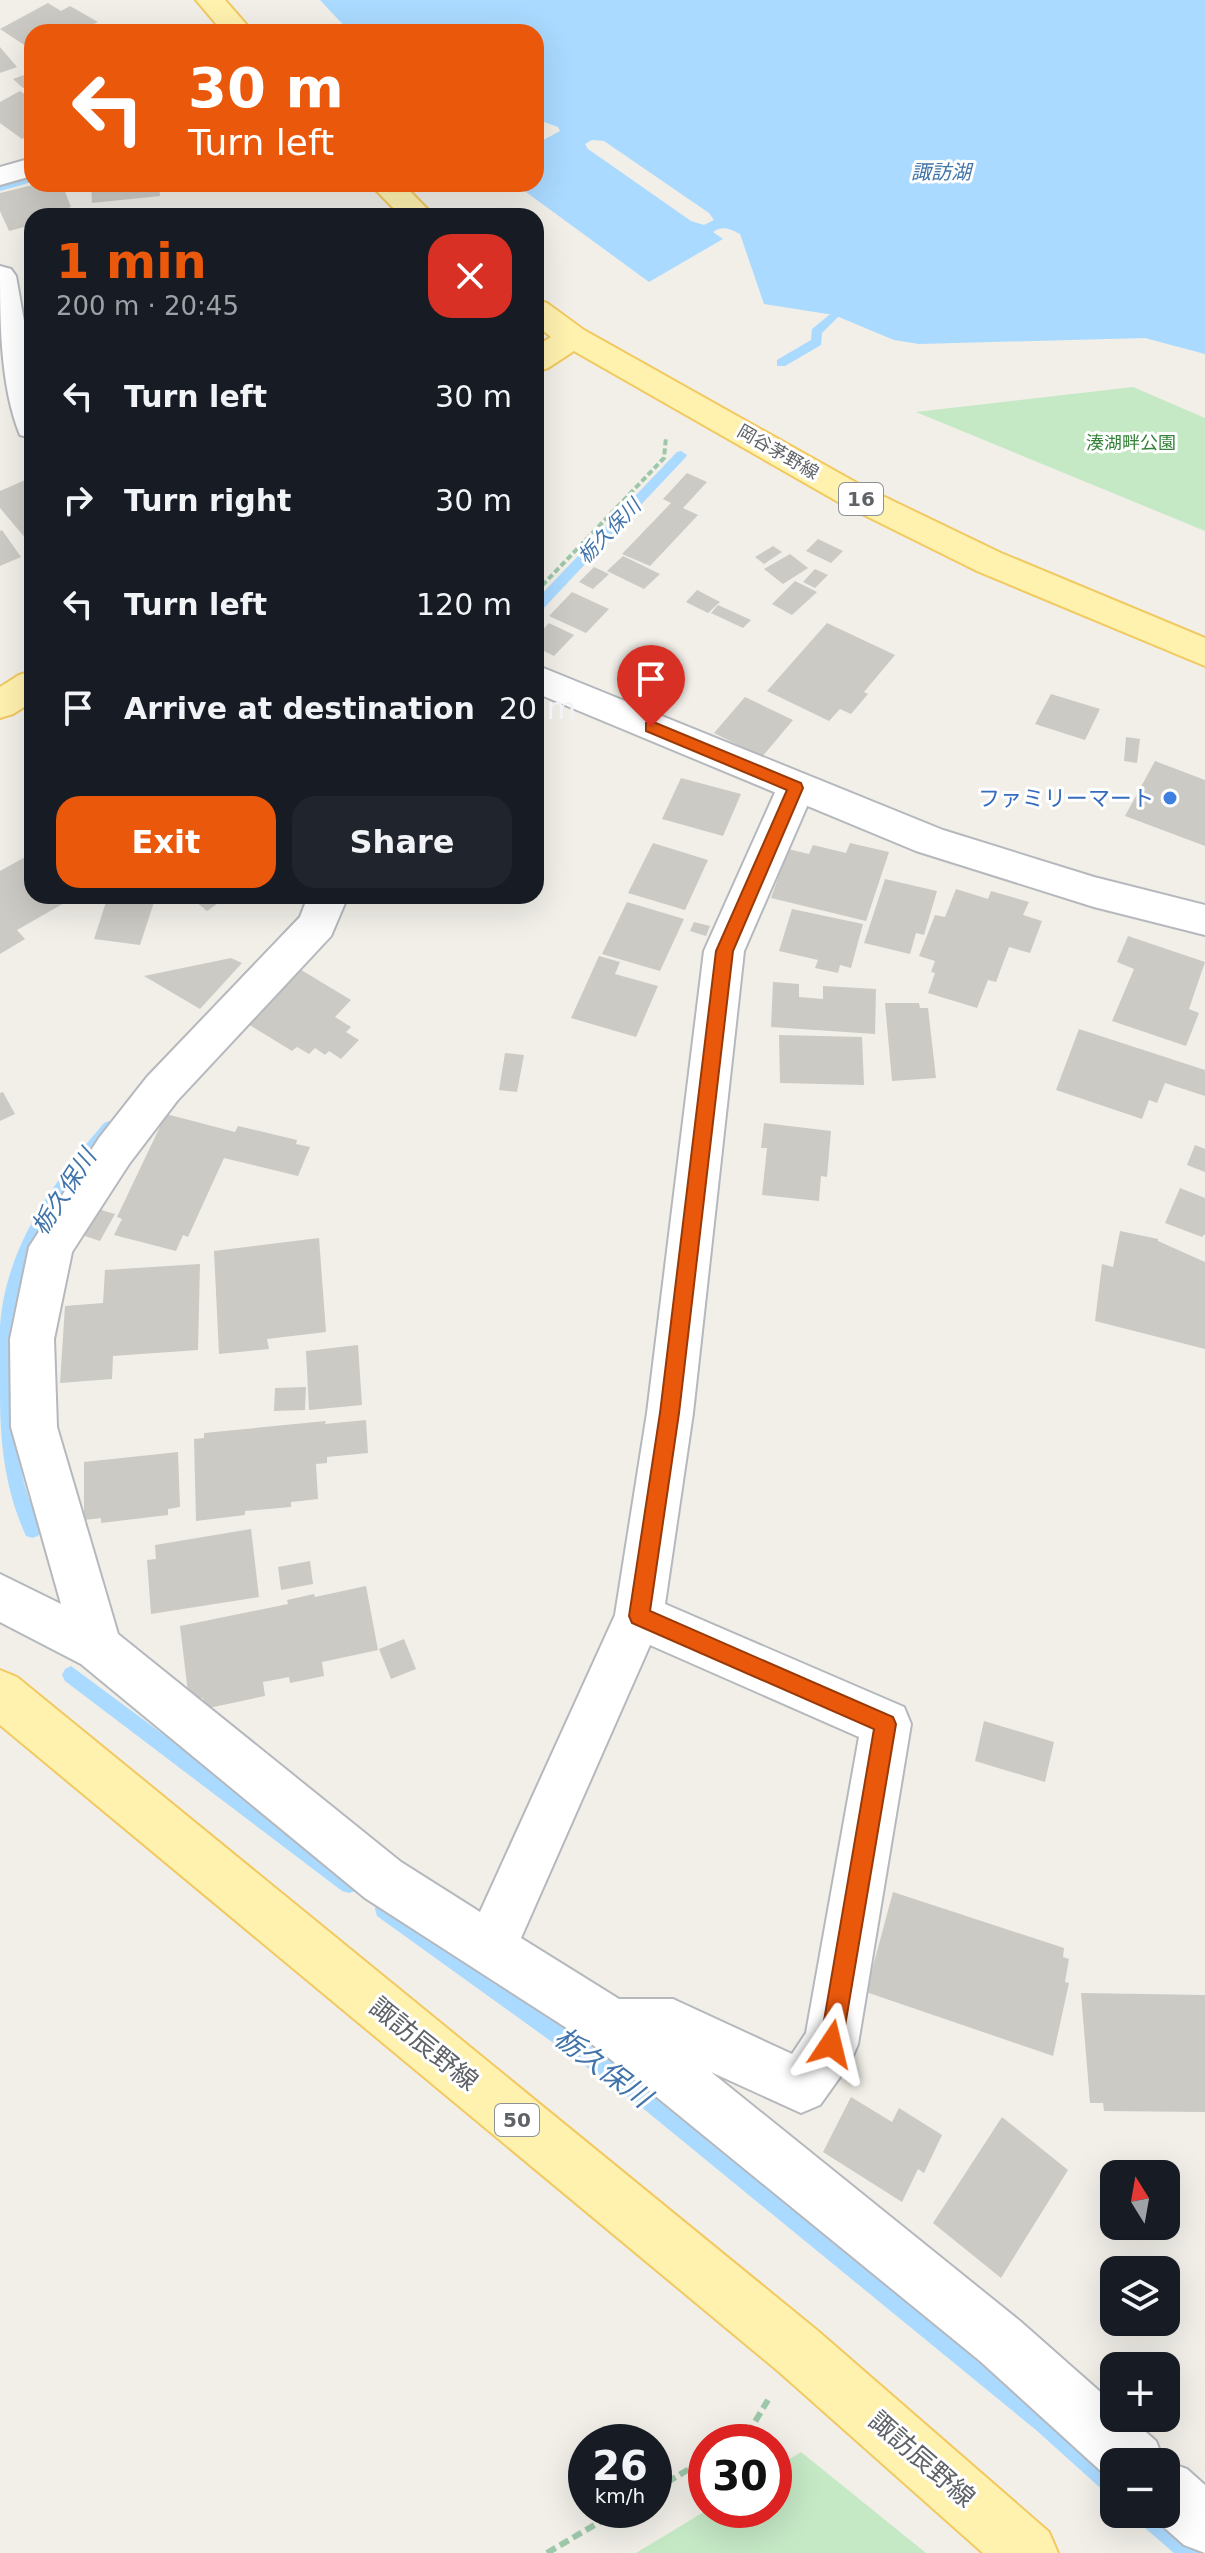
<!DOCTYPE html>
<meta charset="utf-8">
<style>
body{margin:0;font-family:"DejaVu Sans","Noto Sans JP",sans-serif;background:#20242c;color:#f1f3f6;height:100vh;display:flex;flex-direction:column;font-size:30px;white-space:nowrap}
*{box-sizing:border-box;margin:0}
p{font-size:26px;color:#9ea1a6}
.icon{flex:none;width:44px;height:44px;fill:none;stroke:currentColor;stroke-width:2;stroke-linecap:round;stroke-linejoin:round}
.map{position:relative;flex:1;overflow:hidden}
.sheet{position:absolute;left:24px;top:208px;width:520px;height:696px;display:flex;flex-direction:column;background:#171b24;border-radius:24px;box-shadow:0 8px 32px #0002}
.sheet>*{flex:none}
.hud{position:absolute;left:24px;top:24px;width:520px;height:168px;border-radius:24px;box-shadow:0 8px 32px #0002;background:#ea580c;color:#fff;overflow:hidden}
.needle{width:52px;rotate:349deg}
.buttons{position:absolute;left:1100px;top:2160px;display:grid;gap:16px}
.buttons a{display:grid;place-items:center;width:80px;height:80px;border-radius:16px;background:#171b24;box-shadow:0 8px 32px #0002;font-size:40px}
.speed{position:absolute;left:568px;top:2424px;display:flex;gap:16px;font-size:40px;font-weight:700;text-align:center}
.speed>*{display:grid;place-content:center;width:104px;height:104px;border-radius:50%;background:#171b24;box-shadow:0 8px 32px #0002;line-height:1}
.speed small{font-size:20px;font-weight:400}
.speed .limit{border:12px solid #d22;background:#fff;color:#111}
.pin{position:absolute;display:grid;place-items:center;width:68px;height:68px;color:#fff;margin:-82px -34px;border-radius:50% 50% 50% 0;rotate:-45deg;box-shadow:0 0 8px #0007}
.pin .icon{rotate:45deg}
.me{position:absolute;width:88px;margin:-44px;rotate:10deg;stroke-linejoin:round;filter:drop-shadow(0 0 6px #0008)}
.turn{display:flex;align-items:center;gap:28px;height:168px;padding:0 32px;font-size:36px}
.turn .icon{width:104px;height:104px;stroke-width:2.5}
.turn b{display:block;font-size:56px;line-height:68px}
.round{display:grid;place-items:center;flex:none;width:84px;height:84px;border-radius:24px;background:#20242c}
.summary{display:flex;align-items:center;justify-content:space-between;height:136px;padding:0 32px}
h1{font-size:48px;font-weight:700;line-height:60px;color:#ea580c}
.primary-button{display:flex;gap:16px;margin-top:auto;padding:16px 32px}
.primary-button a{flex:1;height:92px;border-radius:24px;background:#ea580c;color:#fff;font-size:32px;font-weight:700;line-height:92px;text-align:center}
.primary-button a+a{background:#20242c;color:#f1f3f6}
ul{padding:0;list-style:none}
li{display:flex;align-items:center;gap:24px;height:104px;padding:0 32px}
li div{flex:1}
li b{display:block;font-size:30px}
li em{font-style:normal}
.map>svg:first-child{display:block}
.green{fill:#c5e8c5}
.water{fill:#aadaff}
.pier{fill:#f1efe8}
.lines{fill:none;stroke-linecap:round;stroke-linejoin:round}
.stream{fill:#aadaff;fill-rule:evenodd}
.building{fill:#cccac5}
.minor-casing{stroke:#b5b8bc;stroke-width:4}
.tertiary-casing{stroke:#b5b8bc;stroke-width:4}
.primary-casing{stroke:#f2c960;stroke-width:4}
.path-far1{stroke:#9cc7a9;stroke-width:4;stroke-dasharray:6 3;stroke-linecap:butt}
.path{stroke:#9cc7a9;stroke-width:6;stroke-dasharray:10 5;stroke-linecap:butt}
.minor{fill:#fff;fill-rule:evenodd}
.tertiary{fill:#fff;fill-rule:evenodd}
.primary{fill:#fff2af;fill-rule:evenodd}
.route{fill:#ea580c;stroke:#983908;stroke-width:2}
.shop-dot{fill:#3f7fe0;stroke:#fff;stroke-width:3}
.labels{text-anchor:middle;stroke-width:6;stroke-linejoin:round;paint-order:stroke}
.far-park-label{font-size:18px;fill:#348238;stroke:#fff}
.far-street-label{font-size:18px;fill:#5f6368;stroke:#fff}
.far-water-label{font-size:20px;font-style:italic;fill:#4174aa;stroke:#fff}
.shield{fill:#fff;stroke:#8f9295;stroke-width:2}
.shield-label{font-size:20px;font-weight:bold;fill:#5f6368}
.shop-label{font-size:22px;fill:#366cbe;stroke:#fff;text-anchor:end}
.water-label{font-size:24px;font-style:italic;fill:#4174aa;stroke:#fff}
.near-street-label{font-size:26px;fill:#5f6368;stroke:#fff}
.near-water-label{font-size:28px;font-style:italic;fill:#4174aa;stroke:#fff}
</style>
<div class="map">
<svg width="1205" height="2553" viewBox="0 0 1205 2553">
<rect width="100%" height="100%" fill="#f1efe8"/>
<g class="green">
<path d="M 1133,387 L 1205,418 L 1205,531 L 916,412 Z"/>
<path d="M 801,2452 L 926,2553 L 636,2553 L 707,2510 L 774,2510 L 774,2469 Z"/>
</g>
<path class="water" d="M 320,0 L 1205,0 L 1205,354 L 1145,338 L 919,344 L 894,340 L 834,315 L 764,304 L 740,234 C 730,229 723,225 713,232 L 723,239 L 649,282 L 515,184 L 536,184 L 536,144 L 560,131 L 558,127 L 536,119 L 536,32 L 350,32 Z"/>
<path class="pier" d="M 592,140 L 604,141 L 709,213 L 714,220 L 704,225 L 691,221 L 588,149 L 585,144 Z"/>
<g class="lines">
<g class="stream">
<path d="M 32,176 L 32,182 L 0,191 L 0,185 Z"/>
<path d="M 834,311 L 840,315 L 822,333 L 821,345 L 785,366 L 777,366 L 777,360 L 811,340 L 812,329 Z"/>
<path d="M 681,451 L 687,455 L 685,458 L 541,611 L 536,613 L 536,600 L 677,452 Z"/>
<path d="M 109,1121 L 114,1123 L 117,1127 L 114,1131 C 87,1164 59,1198 40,1236 C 7,1303 6,1406 23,1478 C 27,1496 35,1513 41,1530 L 38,1536 L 32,1538 L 26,1536 C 5,1489 0,1444 0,1393 C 0,1371 0,1348 0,1326 C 6,1245 54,1182 104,1123 Z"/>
<path d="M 71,1666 L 356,1877 L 358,1884 L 356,1891 L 349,1893 L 342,1891 L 65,1681 L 62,1675 L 65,1669 Z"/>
<path d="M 384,1900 L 648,2087 L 1050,2416 L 1114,2471 L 1114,2496 L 1106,2493 L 1036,2430 L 634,2101 L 377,1916 L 375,1909 L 377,1902 Z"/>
<path d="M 1135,2514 L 1162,2514 L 1198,2545 L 1201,2553 L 1174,2553 L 1138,2522 Z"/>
</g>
</g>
<g class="building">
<path d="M 48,3 L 61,11 L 70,6 L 98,22 L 86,28 L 94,32 L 32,32 L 32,50 L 0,29 Z"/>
<path d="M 0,47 L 17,67 L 0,73 Z"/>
<path d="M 32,72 L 32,85 L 23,88 L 13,79 Z"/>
<path d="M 20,91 L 26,95 L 32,92 L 32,134 L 22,139 L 0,123 L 0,102 Z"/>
<path d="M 37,184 L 62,184 L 71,207 L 44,216 L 32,216 L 32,225 L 9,231 L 0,211 L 0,193 Z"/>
<path d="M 91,184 L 159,184 L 160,196 L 92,203 Z"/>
<path d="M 154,208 L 153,216 L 129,216 L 130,209 Z"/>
<path d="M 687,473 L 707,482 L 683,508 L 698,515 L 650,566 L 622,554 L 671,503 L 663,499 Z"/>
<path d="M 32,477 L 32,546 L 0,508 L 0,491 Z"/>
<path d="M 2,530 L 21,557 L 0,566 L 0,531 Z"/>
<path d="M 818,539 L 843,551 L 831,563 L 806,551 Z"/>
<path d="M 773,546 L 782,552 L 764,564 L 755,557 Z"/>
<path d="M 790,554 L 808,568 L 783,584 L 764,569 Z"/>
<path d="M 623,556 L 660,574 L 644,589 L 607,571 Z"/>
<path d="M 594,567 L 609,574 L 593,589 L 579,582 Z"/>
<path d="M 815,569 L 828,575 L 815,588 L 803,582 Z"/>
<path d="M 795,581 L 817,592 L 792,615 L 772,604 Z"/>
<path d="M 697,590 L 720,602 L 708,613 L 686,602 Z"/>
<path d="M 572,592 L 609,609 L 586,633 L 549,616 Z"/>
<path d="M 718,605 L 751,620 L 743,628 L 711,613 Z"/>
<path d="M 549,623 L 574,635 L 554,656 L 536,647 L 536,637 Z"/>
<path d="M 827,623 L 895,655 L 864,692 L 868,694 L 851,714 L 840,709 L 829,721 L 767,691 Z"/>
<path d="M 1051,694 L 1100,709 L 1085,740 L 1035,724 Z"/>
<path d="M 745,697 L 793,720 L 762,757 L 714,733 Z"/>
<path d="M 1126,737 L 1140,739 L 1137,763 L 1124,761 Z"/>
<path d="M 1155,761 L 1205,780 L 1205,846 L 1125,816 Z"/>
<path d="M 681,778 L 741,794 L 723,836 L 662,819 Z"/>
<path d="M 653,843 L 708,860 L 685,910 L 628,893 Z"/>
<path d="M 850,843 L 889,852 L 866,921 L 771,898 L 788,849 L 809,854 L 813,845 L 846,853 Z"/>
<path d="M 27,856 L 32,862 L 32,896 L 61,896 L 66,902 L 17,930 L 25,939 L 0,954 L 0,871 Z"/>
<path d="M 885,879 L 937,891 L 924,935 L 916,933 L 910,954 L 864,943 Z"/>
<path d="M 956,889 L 988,899 L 991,891 L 1029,902 L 1023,915 L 1042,921 L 1030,953 L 1009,947 L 996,982 L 988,980 L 977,1008 L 928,993 L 935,973 L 931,972 L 935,961 L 919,956 L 935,915 L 945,917 Z"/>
<path d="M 108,896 L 156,896 L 140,945 L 94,939 Z"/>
<path d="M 189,896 L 228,896 L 207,911 Z"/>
<path d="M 627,902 L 684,919 L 660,971 L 602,954 Z"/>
<path d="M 792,909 L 863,924 L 851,968 L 840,965 L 838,973 L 815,968 L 818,960 L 779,951 Z"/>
<path d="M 694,922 L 710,926 L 706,936 L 690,931 Z"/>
<path d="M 1128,936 L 1205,962 L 1189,1009 L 1199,1013 L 1186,1046 L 1112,1021 L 1134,969 L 1117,962 Z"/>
<path d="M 599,956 L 620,962 L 615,974 L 658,986 L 636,1037 L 571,1018 Z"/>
<path d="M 231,958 L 242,963 L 200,1009 L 144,976 Z"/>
<path d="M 298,968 L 351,1000 L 335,1017 L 351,1027 L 346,1032 L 359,1040 L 341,1059 L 329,1051 L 325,1055 L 315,1048 L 309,1054 L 297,1047 L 292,1051 L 248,1024 Z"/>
<path d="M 773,982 L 799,984 L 799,997 L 823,999 L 823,986 L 876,989 L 875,1034 L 771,1027 Z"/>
<path d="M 885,1003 L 919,1003 L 920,1008 L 928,1008 L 936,1078 L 892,1081 Z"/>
<path d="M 1079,1029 L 1205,1070 L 1205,1096 L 1165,1083 L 1157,1103 L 1149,1100 L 1142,1119 L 1056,1090 Z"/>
<path d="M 779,1035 L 862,1037 L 864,1085 L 780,1083 Z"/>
<path d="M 505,1053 L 524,1055 L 517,1092 L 499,1090 Z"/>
<path d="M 3,1092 L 15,1114 L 0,1121 L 0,1093 Z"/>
<path d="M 166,1114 L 235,1132 L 238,1126 L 297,1140 L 296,1144 L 310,1147 L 298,1176 L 224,1158 L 188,1237 L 183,1235 L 176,1251 L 114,1235 L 122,1219 L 117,1217 Z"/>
<path d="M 764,1123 L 831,1131 L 827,1177 L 821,1176 L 819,1201 L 762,1195 L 767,1148 L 761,1148 Z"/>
<path d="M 1195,1145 L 1205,1149 L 1205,1172 L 1187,1165 Z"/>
<path d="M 1180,1188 L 1205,1198 L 1205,1234 L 1202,1237 L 1165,1223 Z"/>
<path d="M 91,1207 L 115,1214 L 100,1241 L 76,1233 Z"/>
<path d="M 1120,1231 L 1158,1239 L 1158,1241 L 1205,1262 L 1205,1349 L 1095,1321 L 1102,1264 L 1113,1267 Z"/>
<path d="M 319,1238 L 326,1332 L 267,1339 L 269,1349 L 219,1354 L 214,1251 Z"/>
<path d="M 200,1264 L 198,1350 L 113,1356 L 112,1379 L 60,1383 L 65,1306 L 103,1303 L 105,1270 Z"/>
<path d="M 358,1345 L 362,1405 L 309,1410 L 306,1351 Z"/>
<path d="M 306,1387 L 305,1410 L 274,1411 L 275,1388 Z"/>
<path d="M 366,1420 L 368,1453 L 327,1457 L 327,1463 L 316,1464 L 318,1499 L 291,1502 L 291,1507 L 245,1511 L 245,1515 L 196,1521 L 194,1439 L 204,1438 L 204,1433 L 326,1421 L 325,1424 Z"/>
<path d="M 178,1452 L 180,1507 L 168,1509 L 168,1515 L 101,1523 L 101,1518 L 84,1520 L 84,1462 Z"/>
<path d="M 251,1529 L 259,1597 L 151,1614 L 147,1560 L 156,1559 L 155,1545 Z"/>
<path d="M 310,1561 L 313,1584 L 281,1590 L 278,1567 Z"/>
<path d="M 366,1586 L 378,1650 L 322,1662 L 324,1676 L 290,1683 L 289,1677 L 263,1682 L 265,1696 L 204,1709 L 203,1698 L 189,1701 L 180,1626 L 288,1604 L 287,1600 L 314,1594 L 315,1597 Z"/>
<path d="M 404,1639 L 416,1669 L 391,1679 L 379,1649 Z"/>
<path d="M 984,1721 L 1054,1742 L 1045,1782 L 975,1761 Z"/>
<path d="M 893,1892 L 1064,1948 L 1063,1957 L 1069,1959 L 1065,1982 L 1069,1983 L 1053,2056 L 866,1992 Z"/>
<path d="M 1081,1993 L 1205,1995 L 1205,2112 L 1104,2111 L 1103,2103 L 1090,2103 Z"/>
<path d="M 851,2097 L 892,2122 L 899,2108 L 942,2135 L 924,2173 L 918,2169 L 902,2202 L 823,2152 Z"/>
<path d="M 1002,2117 L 1068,2170 L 1001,2278 L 933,2223 Z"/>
</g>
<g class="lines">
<g class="minor-casing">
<g id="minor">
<path d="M 32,158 L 32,176 L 0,185 L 0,167 Z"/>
<path d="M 796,774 L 809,778 L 815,788 L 744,951 L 693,1413 L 665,1604 L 904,1707 L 911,1724 L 858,2044 L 850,2063 L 820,2105 L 801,2113 L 711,2072 L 1020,2321 L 1114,2404 L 1114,2418 L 1130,2418 L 1156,2441 L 1164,2461 L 1187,2469 L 1205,2485 L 1205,2553 L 1184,2545 L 1149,2514 L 1166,2514 L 1166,2462 L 1114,2462 L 1114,2483 L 980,2361 L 593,2045 L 365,1898 L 81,1664 L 0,1622 L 0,1574 L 61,1604 L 11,1427 L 10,1339 L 29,1247 L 99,1138 L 147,1077 L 300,917 L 308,896 L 348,896 L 331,936 L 177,1101 L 129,1164 L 72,1252 L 54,1339 L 57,1427 L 118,1634 L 401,1862 L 480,1912 L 615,1615 L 647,1413 L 704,951 L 777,788 L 783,778 ZM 650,1645 L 859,1737 L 806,2033 L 792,2054 L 673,1999 L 619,1999 L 521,1938 Z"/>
</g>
</g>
<g class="tertiary-casing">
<g id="tertiary">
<path d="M 0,266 L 11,269 L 16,276 L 32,366 L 32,438 L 20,435 C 0,386 0,321 0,266 Z"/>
<path d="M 536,665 L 943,830 L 1094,877 L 1205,905 L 1205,935 L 1094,907 L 916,851 L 536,693 Z"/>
</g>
</g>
<g class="primary-casing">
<g id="primary">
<path d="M 196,0 L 225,0 L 253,32 L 223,32 Z"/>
<path d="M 370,184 L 403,184 L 434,216 L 401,216 Z"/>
<path d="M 536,300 L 547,303 L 584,330 L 864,487 L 1001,553 L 1205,638 L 1205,666 L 977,571 L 840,503 L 574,351 L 548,368 L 536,372 L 536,346 L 551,337 L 536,325 Z"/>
<path d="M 32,671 L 32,702 L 13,714 L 0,718 L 0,687 L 19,675 Z"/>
<path d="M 0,1670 L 17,1677 L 818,2331 L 1049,2532 L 1058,2553 L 983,2553 L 778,2371 L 0,1725 Z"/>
</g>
</g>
<path class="path-far1" d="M 536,592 L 664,458 L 666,437"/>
<g class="path">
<path d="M 735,2442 L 747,2435 L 768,2400"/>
<path d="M 654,2490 L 706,2459"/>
<path d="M 547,2553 L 620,2510"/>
</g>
<use href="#minor" class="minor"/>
<use href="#tertiary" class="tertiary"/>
<use href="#primary" class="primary"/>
</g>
<path class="route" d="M 651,721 L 801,783 L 803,788 L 733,951 L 679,1413 L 650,1611 L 893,1717 L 896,1724 L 842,2044 L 838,2052 L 831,2055 L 823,2052 L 820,2044 L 874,1729 L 632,1623 L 629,1616 L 660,1413 L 716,951 L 787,790 L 646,731 L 646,723 Z"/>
<circle class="shop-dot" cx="1170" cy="798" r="8"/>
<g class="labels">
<g class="far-park-label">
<text x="1131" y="449">湊湖畔公園</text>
</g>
<g class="far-street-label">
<text transform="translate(778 452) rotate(30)" y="6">岡谷茅野線</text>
</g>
<g class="far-water-label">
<text x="941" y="179">諏訪湖</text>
<text transform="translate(609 531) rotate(-46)" y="7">栃久保川</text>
</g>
<g class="shield">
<rect x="839" y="483" width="44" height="32" rx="6"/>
<rect x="495" y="2104" width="44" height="32" rx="6"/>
</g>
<g class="shield-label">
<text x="861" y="506">16</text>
<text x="517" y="2127">50</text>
</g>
<g class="shop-label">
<text x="1154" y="806">ファミリーマート</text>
</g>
<g class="water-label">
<text transform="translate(64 1192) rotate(-57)" y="8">栃久保川</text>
</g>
<g class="near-street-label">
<text transform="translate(424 2044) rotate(39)" y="9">諏訪辰野線</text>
<text transform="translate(922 2459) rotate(41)" y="9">諏訪辰野線</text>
</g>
<g class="near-water-label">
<text transform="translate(603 2067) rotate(37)" y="10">栃久保川</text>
</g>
</g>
</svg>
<div class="buttons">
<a><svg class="needle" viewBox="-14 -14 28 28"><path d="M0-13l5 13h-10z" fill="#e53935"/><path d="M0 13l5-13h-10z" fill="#9ea1a6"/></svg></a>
<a><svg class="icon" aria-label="layers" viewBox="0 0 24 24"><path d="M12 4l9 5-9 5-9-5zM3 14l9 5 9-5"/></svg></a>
<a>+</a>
<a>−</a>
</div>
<div class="speed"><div>26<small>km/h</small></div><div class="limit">30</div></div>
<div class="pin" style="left:651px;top:727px;background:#d93025"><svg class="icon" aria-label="arrive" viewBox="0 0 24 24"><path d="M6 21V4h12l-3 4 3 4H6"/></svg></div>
<svg class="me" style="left:831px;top:2044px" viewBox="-20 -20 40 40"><path d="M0-17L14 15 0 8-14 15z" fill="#ea580c" stroke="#fff" stroke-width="4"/></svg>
<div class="hud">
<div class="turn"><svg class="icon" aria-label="left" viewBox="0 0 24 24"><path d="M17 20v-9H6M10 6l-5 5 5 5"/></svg><div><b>30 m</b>Turn left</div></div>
</div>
<section class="sheet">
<div class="summary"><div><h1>1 min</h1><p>200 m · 20:45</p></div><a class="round" style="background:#d93025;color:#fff"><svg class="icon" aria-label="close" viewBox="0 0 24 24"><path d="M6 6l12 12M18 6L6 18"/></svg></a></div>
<ul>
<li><svg class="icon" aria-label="left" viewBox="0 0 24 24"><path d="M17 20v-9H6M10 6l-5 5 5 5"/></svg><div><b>Turn left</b></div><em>30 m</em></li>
<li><svg class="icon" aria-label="right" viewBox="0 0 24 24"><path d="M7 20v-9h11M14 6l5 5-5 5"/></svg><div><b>Turn right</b></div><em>30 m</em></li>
<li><svg class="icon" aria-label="left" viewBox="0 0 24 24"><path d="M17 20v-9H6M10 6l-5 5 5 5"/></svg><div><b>Turn left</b></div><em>120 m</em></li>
<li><svg class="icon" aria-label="arrive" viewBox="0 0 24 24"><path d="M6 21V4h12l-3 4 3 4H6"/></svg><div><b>Arrive at destination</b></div><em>20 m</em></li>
</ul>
<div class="primary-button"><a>Exit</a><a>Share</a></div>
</section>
</div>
